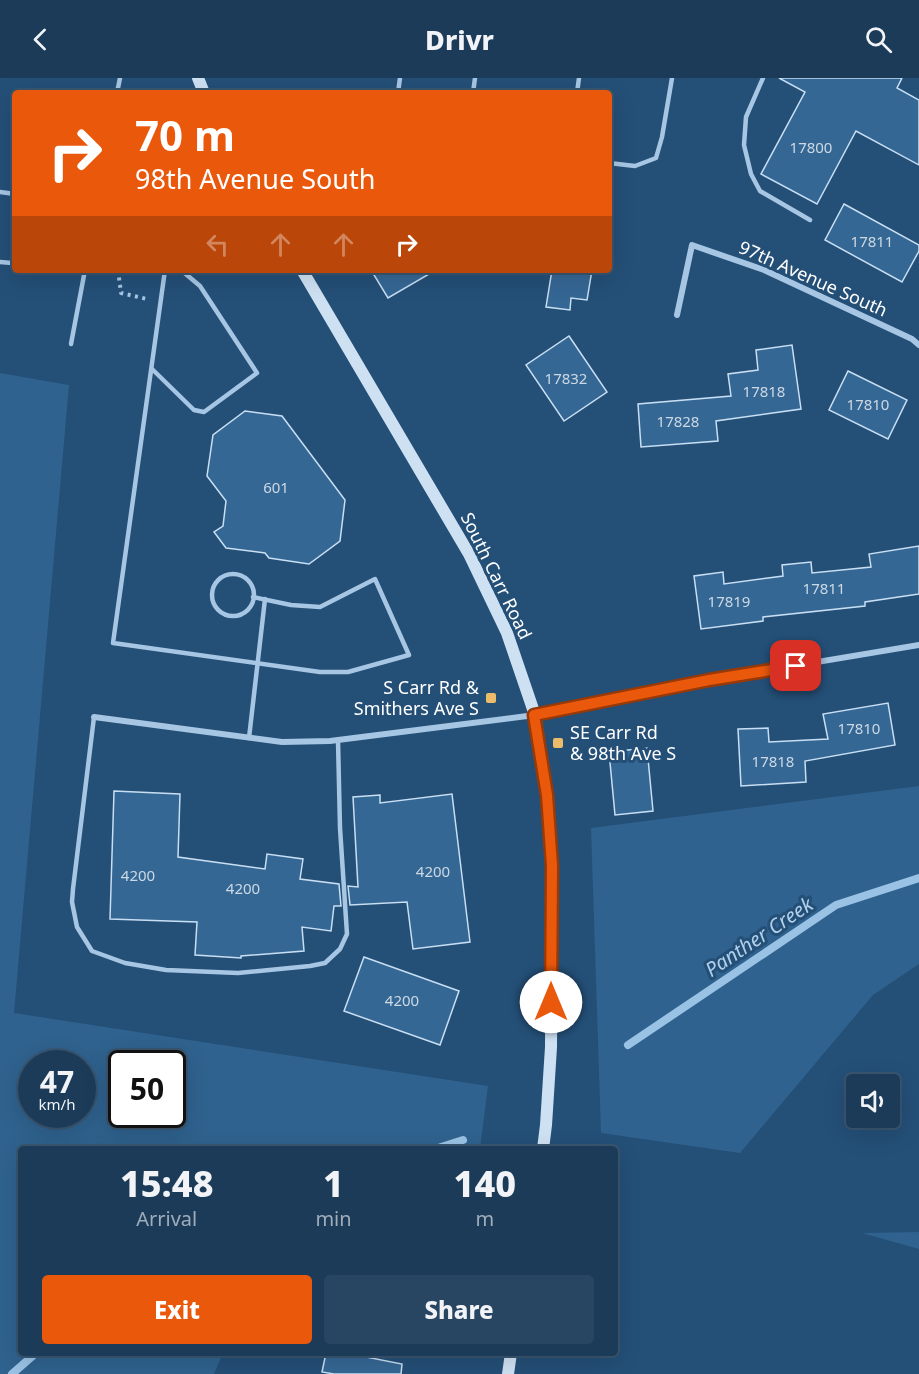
<!DOCTYPE html>
<style>
body{margin:0;font-family:"Noto Sans",sans-serif;background:#284662;color:#f1f3f6;height:100vh;display:flex;flex-direction:column;font-size:22px;white-space:nowrap}
*{box-sizing:border-box;margin:0}
p{font-size:20px;color:#a0adba}
.icon{flex:none;width:33px;height:33px;fill:none;stroke:currentColor;stroke-width:2;stroke-linecap:round;stroke-linejoin:round}
.map{position:relative;flex:1;overflow:hidden}
.sheet{position:absolute;left:18px;top:1068px;width:600px;height:210px;display:flex;flex-direction:column;background:#1b3b59;border-radius:6px;box-shadow:0 6px 24px #0002,0 0 0 2px #39556f}
.sheet>*{flex:none}
.hud{position:absolute;left:12px;top:12px;width:600px;height:183px;border-radius:6px;box-shadow:0 6px 24px #0002,0 0 0 2px #39556f;background:#ea580c;color:#fff;overflow:hidden}
.controls{position:absolute;left:846px;top:996px;display:grid;gap:12px}
.controls a{display:grid;place-items:center;width:54px;height:54px;border-radius:6px;background:#1b3b59;box-shadow:0 6px 24px #0002,0 0 0 2px #39556f;font-size:30px}
.speed{position:absolute;left:18px;top:972px;display:flex;gap:12px;font-size:30px;font-weight:700;text-align:center}
.speed>*{display:grid;place-content:center;width:78px;height:78px;border-radius:50%;background:#1b3b59;box-shadow:0 6px 24px #0002,0 0 0 2px #39556f;line-height:1}
.speed small{font-size:15px;font-weight:400}
.speed .limit{border:3px solid #111;border-radius:9px;background:#fff;color:#111}
.pin{position:absolute;display:grid;place-items:center;width:51px;height:51px;color:#fff;margin:-26px;border-radius:12px;box-shadow:0 3px 9px #0006}
.me{position:absolute;width:66px;margin:-33px;rotate:0deg;stroke-linejoin:round;filter:drop-shadow(0 0 4px #0008)}
.turn{display:flex;align-items:center;gap:21px;height:126px;padding:0 24px;font-size:27px}
.turn .icon{width:78px;height:78px;stroke-width:2.5}
.turn b{display:block;font-size:42px;line-height:51px}
.lanes{display:flex;align-items:center;height:57px;padding:0 24px;background:#0003;justify-content:center;gap:30px;direction:ltr}
.lanes .off{opacity:.35}
.eta{display:flex;justify-content:space-evenly;align-items:center;height:102px;text-align:center}
.eta b{font-size:36px;font-weight:800;line-height:42px}
.button{display:flex;gap:12px;margin-top:auto;padding:12px 24px}
.button a{flex:1;height:69px;border-radius:6px;background:#ea580c;color:#fff;font-size:24px;font-weight:800;line-height:69px;text-align:center}
.button a+a{background:#284662;color:#f1f3f6}
header{display:flex;justify-content:space-between;align-items:center;height:78px;padding:0 24px;background:#1b3b59;font-size:27px;font-weight:800}
.map>svg:first-child{display:block}
.green{fill:#2f628e;fill-rule:evenodd}
.lines{fill:none;stroke-linecap:round;stroke-linejoin:round}
.stream{stroke:#9ac2e4;stroke-width:8}
.building{fill:#356794;stroke:#c8dff3;stroke-width:1.5}
.path{stroke:#a6c6e3;stroke-width:4;stroke-dasharray:3 4.5;stroke-linecap:butt}
.lane{stroke:#a6c6e3;stroke-width:4.5}
.street{stroke:#a6c6e3;stroke-width:6}
.secondary{stroke:#cee1f3;stroke-width:12}
.route-casing{stroke:#983908;stroke-width:15}
.route{stroke:#ea580c;stroke-width:10}
.poi-dot{fill:#ecbc6a;stroke:#244f77;stroke-width:2}
.labels{text-anchor:middle;stroke-width:6;stroke-linejoin:round;paint-order:stroke}
.number-label{font-size:15px;fill:#ccd9e4}
.street-label{font-size:18px;fill:#fff;stroke:#244f77}
.poi-label{font-size:18px;fill:#fff;stroke:#244f77;text-anchor:end}
.water-label{font-size:20px;font-style:italic;fill:#b0d0eb;stroke:#244f77}
</style>
<header><svg class="icon" aria-label="back" viewBox="0 0 24 24"><path d="M15 5l-7 7 7 7"/></svg>Drivr<svg class="icon" aria-label="search" viewBox="0 0 24 24"><circle cx="10" cy="10" r="6"/><path d="M15 15l6 6"/></svg></header>
<div class="map">
<svg width="919" height="1296" viewBox="0 0 919 1296">
<rect width="100%" height="100%" fill="#244f77"/>
<g class="green">
<path d="M 0,295 L 69,307 L 14,935 L 488,1008 L 480,1071 L 21,1071 L 21,1275 L 223,1275 L 214,1296 L 0,1296 ZM 32,986 L 82,986 L 82,1036 L 32,1036 ZM 122,986 L 172,986 L 172,1036 L 122,1036 Z"/>
<path d="M 919,708 L 919,886 L 873,917 L 740,1075 L 601,1055 L 591,750 Z"/>
<path d="M 919,1154 L 919,1171 L 862,1155 Z"/>
</g>
<g class="lines">
<g class="stream">
<path d="M 628,967 L 836,827 L 919,800"/>
<path d="M 435,1071 L 463,1062"/>
<path d="M 12,1296 L 36,1275"/>
</g>
</g>
<g class="building">
<path d="M 779,0 L 902,0 L 897,10 L 919,22 L 919,87 L 856,53 L 817,126 L 761,96 L 805,14 Z"/>
<path d="M 844,126 L 919,167 L 919,173 L 902,204 L 825,162 Z"/>
<path d="M 371,192 L 436,192 L 388,220 Z"/>
<path d="M 552,192 L 592,192 L 587,222 L 571,220 L 570,232 L 546,229 Z"/>
<path d="M 569,258 L 607,314 L 564,343 L 526,287 Z"/>
<path d="M 792,267 L 801,331 L 716,343 L 718,363 L 641,369 L 638,326 L 731,318 L 728,296 L 758,292 L 756,272 Z"/>
<path d="M 848,293 L 907,322 L 888,361 L 829,332 Z"/>
<path d="M 245,333 L 282,338 L 345,422 L 340,463 L 309,486 L 269,480 L 265,475 L 226,470 L 214,454 L 223,448 L 226,423 L 207,398 L 213,357 Z"/>
<path d="M 919,468 L 919,516 L 865,524 L 865,528 L 763,539 L 763,543 L 701,551 L 694,498 L 723,494 L 724,506 L 783,498 L 782,487 L 811,484 L 812,495 L 871,489 L 869,476 Z"/>
<path d="M 888,625 L 895,667 L 805,683 L 806,704 L 741,708 L 738,651 L 768,650 L 769,664 L 828,661 L 823,636 Z"/>
<path d="M 647,670 L 653,733 L 615,737 L 609,674 Z"/>
<path d="M 114,713 L 180,716 L 178,779 L 265,791 L 267,776 L 303,781 L 300,801 L 339,806 L 341,828 L 334,828 L 331,853 L 302,849 L 304,873 L 241,878 L 241,880 L 195,877 L 197,844 L 110,841 Z"/>
<path d="M 452,716 L 470,864 L 413,871 L 407,824 L 350,827 L 348,808 L 358,809 L 353,719 L 380,717 L 380,725 Z"/>
<path d="M 364,879 L 459,913 L 440,967 L 344,933 Z"/>
<path d="M 326,1275 L 346,1275 L 402,1286 L 401,1296 L 334,1296 L 322,1294 Z"/>
</g>
<g class="lines">
<path class="path" d="M 118,192 L 121,215 L 147,221"/>
<g class="lane">
<path d="M 763,0 L 746,39 L 744,67 L 751,96 L 760,113 L 810,142"/>
<path d="M 117,15 L 120,0"/>
<path d="M 398,15 L 400,0"/>
<path d="M 473,15 L 475,0"/>
<path d="M 577,15 L 579,0"/>
<path d="M 609,85 L 635,88 L 656,80 L 662,59 L 672,0"/>
<path d="M 0,114 L 15,116"/>
<path d="M 0,184 L 12,185 L 15,167"/>
<path d="M 165,192 L 113,565 L 320,594 L 348,594 L 409,577 L 375,501 L 320,529 L 291,527 L 253,519"/>
<path d="M 71,266 L 85,192"/>
<path d="M 152,291 L 194,332 L 204,334 L 257,295 L 200,208 L 181,192"/>
<circle cx="233" cy="517" r="21"/>
<path d="M 94,639 L 73,811 L 72,824 L 77,849 L 92,873 L 125,885 L 166,892 L 238,895 L 310,888 L 325,885 L 340,871 L 347,856 L 340,750 L 338,662"/>
<path d="M 249,660 L 265,521"/>
</g>
<g class="street">
<path d="M 677,237 L 692,167 L 764,192 L 912,261 L 919,267"/>
<path d="M 94,639 L 282,664 L 330,663 L 535,637 L 709,602 L 919,567"/>
</g>
<g class="secondary">
<path d="M 198,0 L 204,15"/>
<path d="M 302,192 L 469,476 L 507,555 L 535,637 L 547,717 L 552,788 L 551,969 L 546,1047 L 543,1071"/>
<path d="M 508,1296 L 511,1275"/>
</g>
</g>
<g class="lines">
<g class="route-casing">
<path id="route" d="M 551,924 L 552,788 L 547,717 L 534,637 L 709,602 L 796,588"/>
</g>
<use href="#route" class="route"/>
</g>
<g class="poi-dot">
<rect x="485" y="614" width="12" height="12" rx="3"/>
<rect x="552" y="659" width="12" height="12" rx="3"/>
</g>
<g class="labels">
<g class="number-label">
<text x="811" y="75">17800</text>
<text x="872" y="169">17811</text>
<text x="566" y="306">17832</text>
<text x="764" y="319">17818</text>
<text x="868" y="332">17810</text>
<text x="678" y="349">17828</text>
<text x="276" y="415">601</text>
<text x="824" y="516">17811</text>
<text x="729" y="529">17819</text>
<text x="859" y="656">17810</text>
<text x="773" y="689">17818</text>
<text x="433" y="799">4200</text>
<text x="138" y="803">4200</text>
<text x="243" y="816">4200</text>
<text x="402" y="928">4200</text>
</g>
<g class="street-label">
<text transform="translate(813 201) rotate(24)" y="6">97th Avenue South</text>
<text transform="translate(496 498) rotate(64)" y="6">South Carr Road</text>
</g>
<g class="poi-label">
<text x="479" y="616">S Carr Rd &amp;<tspan x="479" dy="21">Smithers Ave S</tspan></text>
<text x="570" y="661" text-anchor="start">SE Carr Rd<tspan x="570" dy="21">&amp; 98th Ave S</tspan></text>
</g>
<g class="water-label">
<text transform="translate(759 859) rotate(-34)" y="7">Panther Creek</text>
</g>
</g>
</svg>
<div class="controls">
<a><svg class="icon" aria-label="sound" viewBox="0 0 24 24"><path d="M4 9h4l5-4v14l-5-4H4zM17 9q2 3 0 6"/></svg></a>
</div>
<div class="speed"><div>47<small>km/h</small></div><div class="limit">50</div></div>
<div class="pin" style="left:796px;top:588px;background:#d93025"><svg class="icon" aria-label="arrive" viewBox="0 0 24 24"><path d="M6 21V4h12l-3 4 3 4H6"/></svg></div>
<svg class="me" style="left:551px;top:924px" viewBox="-20 -20 40 40"><circle r="19" fill="#fff"/><path d="M0-13L10 11 0 6-10 11z" fill="#ea580c"/></svg>
<div class="hud">
<div class="turn"><svg class="icon" aria-label="right" viewBox="0 0 24 24"><path d="M7 20v-9h11M14 6l5 5-5 5"/></svg><div><b>70 m</b>98th Avenue South</div></div>
<div class="lanes"><svg class="icon off" aria-label="left" viewBox="0 0 24 24"><path d="M17 20v-9H6M10 6l-5 5 5 5"/></svg><svg class="icon off" aria-label="ahead" viewBox="0 0 24 24"><path d="M12 20V5M6 11l6-6 6 6"/></svg><svg class="icon off" aria-label="ahead" viewBox="0 0 24 24"><path d="M12 20V5M6 11l6-6 6 6"/></svg><svg class="icon" aria-label="right" viewBox="0 0 24 24"><path d="M7 20v-9h11M14 6l5 5-5 5"/></svg></div>
</div>
<section class="sheet">
<div class="eta">
<div><b>15:48</b><p>Arrival</p></div>
<div><b>1</b><p>min</p></div>
<div><b>140</b><p>m</p></div>
</div>
<div class="button"><a>Exit</a><a>Share</a></div>
</section>
</div>
